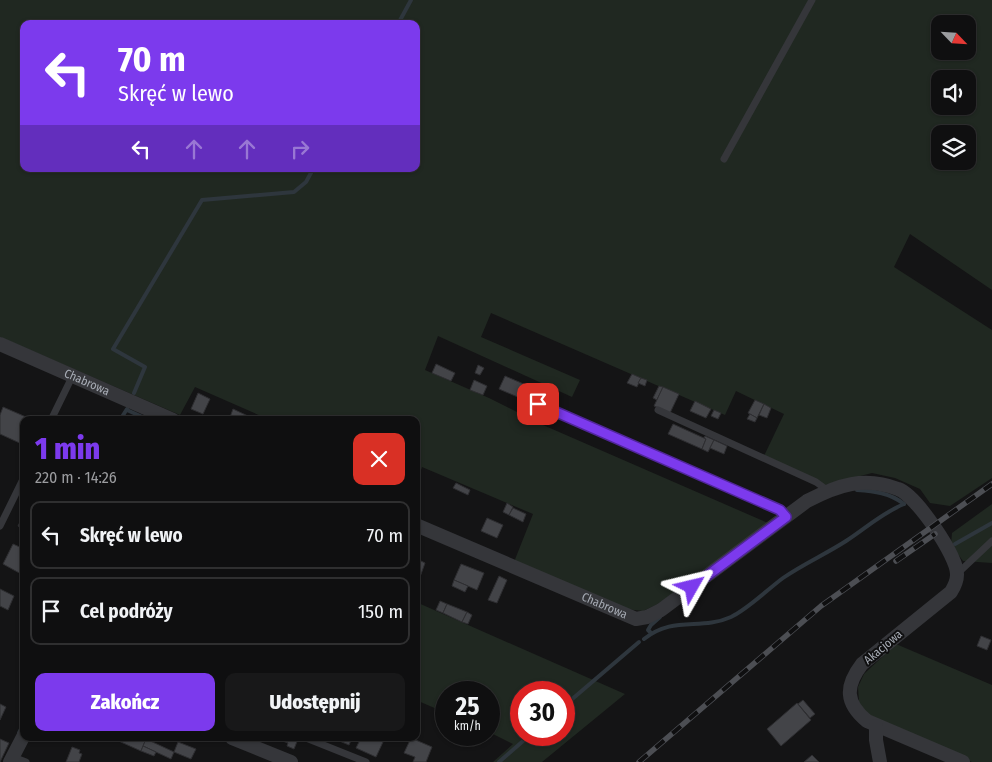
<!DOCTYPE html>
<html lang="pl">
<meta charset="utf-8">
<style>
body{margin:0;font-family:"Fira Sans Condensed",sans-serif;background:#181819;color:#f1f3f6;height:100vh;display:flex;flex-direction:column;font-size:19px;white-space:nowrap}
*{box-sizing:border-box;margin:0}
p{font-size:16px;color:#9b9c9f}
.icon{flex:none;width:28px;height:28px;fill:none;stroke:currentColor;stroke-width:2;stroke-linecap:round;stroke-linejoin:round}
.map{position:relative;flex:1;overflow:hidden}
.drawer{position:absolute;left:20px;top:416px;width:400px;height:325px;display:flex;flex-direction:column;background:#0f0f10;border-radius:10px;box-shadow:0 1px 4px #0004,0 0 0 1px #2f2f30}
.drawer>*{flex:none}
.top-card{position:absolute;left:20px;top:20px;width:400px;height:152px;border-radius:10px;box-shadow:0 1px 4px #0004,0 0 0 1px #2f2f30;background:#7c3aed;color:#fff;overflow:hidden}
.needle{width:32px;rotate:115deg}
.fabs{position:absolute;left:931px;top:15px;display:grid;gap:10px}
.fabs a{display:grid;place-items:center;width:45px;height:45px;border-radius:10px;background:#0f0f10;box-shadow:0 1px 4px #0004,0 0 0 1px #2f2f30;font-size:25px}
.speed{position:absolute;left:435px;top:681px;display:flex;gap:10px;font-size:25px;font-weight:700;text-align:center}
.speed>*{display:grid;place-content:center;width:65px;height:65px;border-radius:50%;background:#0f0f10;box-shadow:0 1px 4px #0004,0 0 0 1px #2f2f30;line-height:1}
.speed small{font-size:12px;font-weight:400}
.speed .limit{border:8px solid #d22;background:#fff;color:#111}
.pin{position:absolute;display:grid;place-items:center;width:42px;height:42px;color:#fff;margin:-21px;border-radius:10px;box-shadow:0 2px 8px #0006}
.me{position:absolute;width:55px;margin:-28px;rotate:53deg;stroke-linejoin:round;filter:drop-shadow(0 0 4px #0008)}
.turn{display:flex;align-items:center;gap:18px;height:105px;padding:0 15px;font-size:22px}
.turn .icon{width:65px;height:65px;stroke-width:2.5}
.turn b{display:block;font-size:35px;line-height:42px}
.lanes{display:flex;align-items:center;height:48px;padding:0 15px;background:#0003;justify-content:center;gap:25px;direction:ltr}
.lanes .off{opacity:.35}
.round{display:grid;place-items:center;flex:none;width:52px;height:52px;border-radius:10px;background:#181819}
.summary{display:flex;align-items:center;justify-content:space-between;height:85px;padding:0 15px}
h1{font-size:30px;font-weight:800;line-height:38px;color:#7c3aed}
.button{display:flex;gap:10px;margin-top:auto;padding:10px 15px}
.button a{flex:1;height:58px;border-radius:10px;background:#7c3aed;color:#fff;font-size:20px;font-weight:800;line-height:58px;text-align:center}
.button a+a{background:#181819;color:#f1f3f6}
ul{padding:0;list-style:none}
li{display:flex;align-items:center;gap:15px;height:68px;margin:0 10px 8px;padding:0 5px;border:2px solid #2f2f30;border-radius:10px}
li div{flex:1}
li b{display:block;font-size:19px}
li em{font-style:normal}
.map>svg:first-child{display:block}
.green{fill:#202821;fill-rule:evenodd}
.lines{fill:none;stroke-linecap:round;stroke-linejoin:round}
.stream{stroke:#2e363d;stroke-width:4}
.building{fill:#434448;stroke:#2e2e31}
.service{stroke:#35363a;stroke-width:7}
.minor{stroke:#35363a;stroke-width:14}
.rail-casing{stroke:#4c4e53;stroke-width:5.5}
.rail{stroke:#0f0f10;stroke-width:4;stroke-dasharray:11;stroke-linecap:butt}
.route-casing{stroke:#51269a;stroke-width:12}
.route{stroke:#7c3aed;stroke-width:9}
.labels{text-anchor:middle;stroke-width:4;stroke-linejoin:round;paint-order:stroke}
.street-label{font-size:12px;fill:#a6abb4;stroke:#0f0f10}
</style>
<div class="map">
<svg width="992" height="762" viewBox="0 0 992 762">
<rect width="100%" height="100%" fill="#141415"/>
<g class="green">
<path d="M 0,0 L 992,0 L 992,290 L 910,234 L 894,267 L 992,330 L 992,478 L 950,506 L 930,503 L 920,489 L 895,478 L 872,473 L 825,485 L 764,456 L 784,414 L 736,391 L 725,415 L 491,313 L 481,337 L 580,380 L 572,397 L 438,336 L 425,370 L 489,398 L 543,425 L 768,523 L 658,604 L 643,611 L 625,609 L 514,562 L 533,514 L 422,467 L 416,485 L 416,420 L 270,420 L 195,387 L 180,415 L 0,337 ZM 24,24 L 416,24 L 416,169 L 24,169 ZM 940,24 L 968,24 L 968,51 L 940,51 ZM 940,79 L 968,79 L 968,106 L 940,106 ZM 940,134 L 968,134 L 968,161 L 940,161 Z"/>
<path d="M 992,504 L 992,563 L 963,561 L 951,545 L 952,533 Z"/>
<path d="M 416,602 L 625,694 L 542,762 L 493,762 L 513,744 L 489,732 L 489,692 L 446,692 L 446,713 L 416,700 ZM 521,692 L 564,692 L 564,735 L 521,735 Z"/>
<path d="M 896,644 L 992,685 L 992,762 L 972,762 L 881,723 L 864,712 L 859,702 L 858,687 L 864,674 Z"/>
</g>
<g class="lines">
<g class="stream">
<path d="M 398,24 L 411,0"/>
<path d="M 134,393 L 145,367 L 113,349 L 202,200 L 294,192 L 306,182 L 313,169"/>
<path d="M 127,410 L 149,420"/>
<path d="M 120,420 L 127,409"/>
<path d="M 857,490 C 874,491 890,493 904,504"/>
<path d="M 955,544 L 992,523"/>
<path d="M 651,633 L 648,630 L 651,625 L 660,617"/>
<path d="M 644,639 C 674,615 700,631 731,617 C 748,609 768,589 783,578 C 803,564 826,554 846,541 C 866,528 882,513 904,504"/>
<path d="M 564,706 L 639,642"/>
<path d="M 19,733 L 24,723"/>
<path d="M 499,762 L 530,735"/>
</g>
</g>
<g class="building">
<path d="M 436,364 L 455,373 L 451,381 L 432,373 Z"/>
<path d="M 478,365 L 484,368 L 480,375 L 475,373 Z"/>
<path d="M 632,374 L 641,378 L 637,387 L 627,383 Z"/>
<path d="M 505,376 L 526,385 L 520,398 L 499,389 Z"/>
<path d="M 641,378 L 647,380 L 645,386 L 638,383 Z"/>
<path d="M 474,380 L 487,386 L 483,395 L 470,390 Z"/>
<path d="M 659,386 L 663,387 L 657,400 L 653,398 Z"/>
<path d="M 663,387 L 679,394 L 670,413 L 654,406 Z"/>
<path d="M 198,393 L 210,399 L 203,414 L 191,409 Z"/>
<path d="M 755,400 L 764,404 L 757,418 L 748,413 Z"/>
<path d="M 695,401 L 711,409 L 706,418 L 690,411 Z"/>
<path d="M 764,404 L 771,408 L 767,418 L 759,415 Z"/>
<path d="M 3,407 L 26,417 L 21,428 L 24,429 L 24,445 L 0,434 L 0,415 Z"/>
<path d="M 233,409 L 250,417 L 249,420 L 229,420 Z"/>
<path d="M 714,410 L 721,413 L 718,419 L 711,416 Z"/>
<path d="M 750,414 L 757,418 L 755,422 L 747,419 Z"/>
<path d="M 673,424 L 706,439 L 702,449 L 668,434 Z"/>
<path d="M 705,436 L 714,440 L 708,452 L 702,449 L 706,439 L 704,438 Z"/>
<path d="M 714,440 L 727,446 L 724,454 L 710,448 Z"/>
<path d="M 456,483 L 470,490 L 468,495 L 453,488 Z"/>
<path d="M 507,503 L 513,507 L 509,515 L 503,512 Z"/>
<path d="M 513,508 L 526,514 L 523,522 L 509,515 Z"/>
<path d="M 24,514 L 24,529 L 18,526 Z"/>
<path d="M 487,518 L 503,525 L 497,538 L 481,531 Z"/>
<path d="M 13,544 L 24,549 L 23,575 L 3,564 Z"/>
<path d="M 416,557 L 418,557 L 417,559 L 425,563 L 420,577 L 416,575 Z"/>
<path d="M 461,564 L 484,573 L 477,590 L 454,580 Z"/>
<path d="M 499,576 L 507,580 L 497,603 L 488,600 Z"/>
<path d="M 454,580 L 468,586 L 465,592 L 452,586 Z"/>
<path d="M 0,589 L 14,596 L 8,610 L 0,606 Z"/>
<path d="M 440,601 L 447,604 L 443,613 L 436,610 Z"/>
<path d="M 447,604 L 467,612 L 462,622 L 443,613 Z"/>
<path d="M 467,612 L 472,615 L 468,624 L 462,622 Z"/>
<path d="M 981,636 L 991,640 L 987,650 L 977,646 Z"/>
<path d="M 803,700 L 815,714 L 810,718 L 798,704 Z"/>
<path d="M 797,703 L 811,720 L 781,746 L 767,729 Z"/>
<path d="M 0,704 L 6,707 L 0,720 Z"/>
<path d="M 112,738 L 141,738 L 146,739 L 141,751 Z"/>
<path d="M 282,738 L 294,738 L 298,739 L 294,749 L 287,746 L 288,743 L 280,740 Z"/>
<path d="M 338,738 L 352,738 L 349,745 L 337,740 Z"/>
<path d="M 361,738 L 373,738 L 383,742 L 376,757 L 356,748 Z"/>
<path d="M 411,738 L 432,747 L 426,762 L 413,762 L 415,757 L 404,753 Z"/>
<path d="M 0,739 L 9,743 L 0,762 Z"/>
<path d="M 146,739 L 174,752 L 171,759 L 143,746 Z"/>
<path d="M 178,742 L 196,749 L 191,759 L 174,752 Z"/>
<path d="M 143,746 L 156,752 L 154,756 L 141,751 Z"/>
<path d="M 72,747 L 80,750 L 79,753 L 82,754 L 79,762 L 66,762 Z"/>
<path d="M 812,755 L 819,762 L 804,762 Z"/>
</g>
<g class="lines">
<g class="service">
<path d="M 724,159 L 812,0"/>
<path d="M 538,404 L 779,510 L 786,517"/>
<path d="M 658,410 L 816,482 L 827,490"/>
<path d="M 51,420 L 72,377"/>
<path d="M 0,526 L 24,477"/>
<path d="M 958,573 L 992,541"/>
<path d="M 306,738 L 366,762"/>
<path d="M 13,757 L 26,762"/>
</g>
<g class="minor">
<path id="s1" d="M 0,344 L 173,420"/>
<path id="s2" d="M 416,525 L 636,619 L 647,617 L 661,610 L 807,501 C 838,485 864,476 898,489 C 916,495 958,557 957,575 C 957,581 954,587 951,592 L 862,664 C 845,686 845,703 867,721 L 963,762"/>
<path d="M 876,726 L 876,740 L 880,762"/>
<path d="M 232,738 L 291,762"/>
<path d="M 10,762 L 24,735"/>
</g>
<g class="rail-casing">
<g id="rail">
<path d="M 896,561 L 935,534"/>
<path d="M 639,762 L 821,606 L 992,484"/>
</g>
</g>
<use href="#rail" class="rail"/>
</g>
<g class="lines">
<g class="route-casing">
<path id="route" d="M 538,404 L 780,510 L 786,517 L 692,587"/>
</g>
<use href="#route" class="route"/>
</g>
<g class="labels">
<g class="street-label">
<text dy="4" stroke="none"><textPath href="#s1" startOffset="95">Chabrowa</textPath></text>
<text dy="4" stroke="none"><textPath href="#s2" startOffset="205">Chabrowa</textPath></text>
<text transform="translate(883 647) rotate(-40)" y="4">Akacjowa</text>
</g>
</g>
</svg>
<div class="fabs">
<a><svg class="needle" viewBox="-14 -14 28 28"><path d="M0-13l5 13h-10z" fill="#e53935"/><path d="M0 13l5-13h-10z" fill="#9b9c9f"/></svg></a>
<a><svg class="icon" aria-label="sound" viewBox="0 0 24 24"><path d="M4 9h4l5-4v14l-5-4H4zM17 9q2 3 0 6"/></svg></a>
<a><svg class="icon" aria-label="layers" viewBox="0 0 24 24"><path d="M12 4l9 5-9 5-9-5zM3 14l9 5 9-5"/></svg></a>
</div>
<div class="speed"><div>25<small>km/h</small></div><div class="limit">30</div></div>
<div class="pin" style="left:538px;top:404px;background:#d93025"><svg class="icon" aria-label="arrive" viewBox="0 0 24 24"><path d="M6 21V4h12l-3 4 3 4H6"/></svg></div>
<svg class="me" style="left:692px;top:587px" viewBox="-20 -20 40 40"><path d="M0-17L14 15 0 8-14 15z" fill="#7c3aed" stroke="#fff" stroke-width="4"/></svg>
<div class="top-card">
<div class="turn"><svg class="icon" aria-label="left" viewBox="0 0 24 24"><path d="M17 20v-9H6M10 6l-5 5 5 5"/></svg><div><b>70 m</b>Skręć w lewo</div></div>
<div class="lanes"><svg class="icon" aria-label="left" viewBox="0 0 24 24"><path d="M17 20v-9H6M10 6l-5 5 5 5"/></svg><svg class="icon off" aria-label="ahead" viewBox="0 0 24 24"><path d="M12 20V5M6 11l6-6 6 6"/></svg><svg class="icon off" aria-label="ahead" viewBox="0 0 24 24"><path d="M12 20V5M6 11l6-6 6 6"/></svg><svg class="icon off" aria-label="right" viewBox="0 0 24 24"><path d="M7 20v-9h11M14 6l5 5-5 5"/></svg></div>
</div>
<section class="drawer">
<div class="summary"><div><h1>1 min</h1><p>220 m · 14:26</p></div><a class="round" style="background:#d93025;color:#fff"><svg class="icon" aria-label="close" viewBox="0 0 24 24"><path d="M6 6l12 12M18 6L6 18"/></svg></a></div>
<ul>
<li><svg class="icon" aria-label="left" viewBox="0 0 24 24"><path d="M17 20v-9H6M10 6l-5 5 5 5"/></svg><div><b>Skręć w lewo</b></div><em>70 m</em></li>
<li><svg class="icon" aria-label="arrive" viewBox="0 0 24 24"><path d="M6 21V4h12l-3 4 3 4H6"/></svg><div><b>Cel podróży</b></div><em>150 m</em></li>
</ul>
<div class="button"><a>Zakończ</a><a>Udostępnij</a></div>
</section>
</div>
